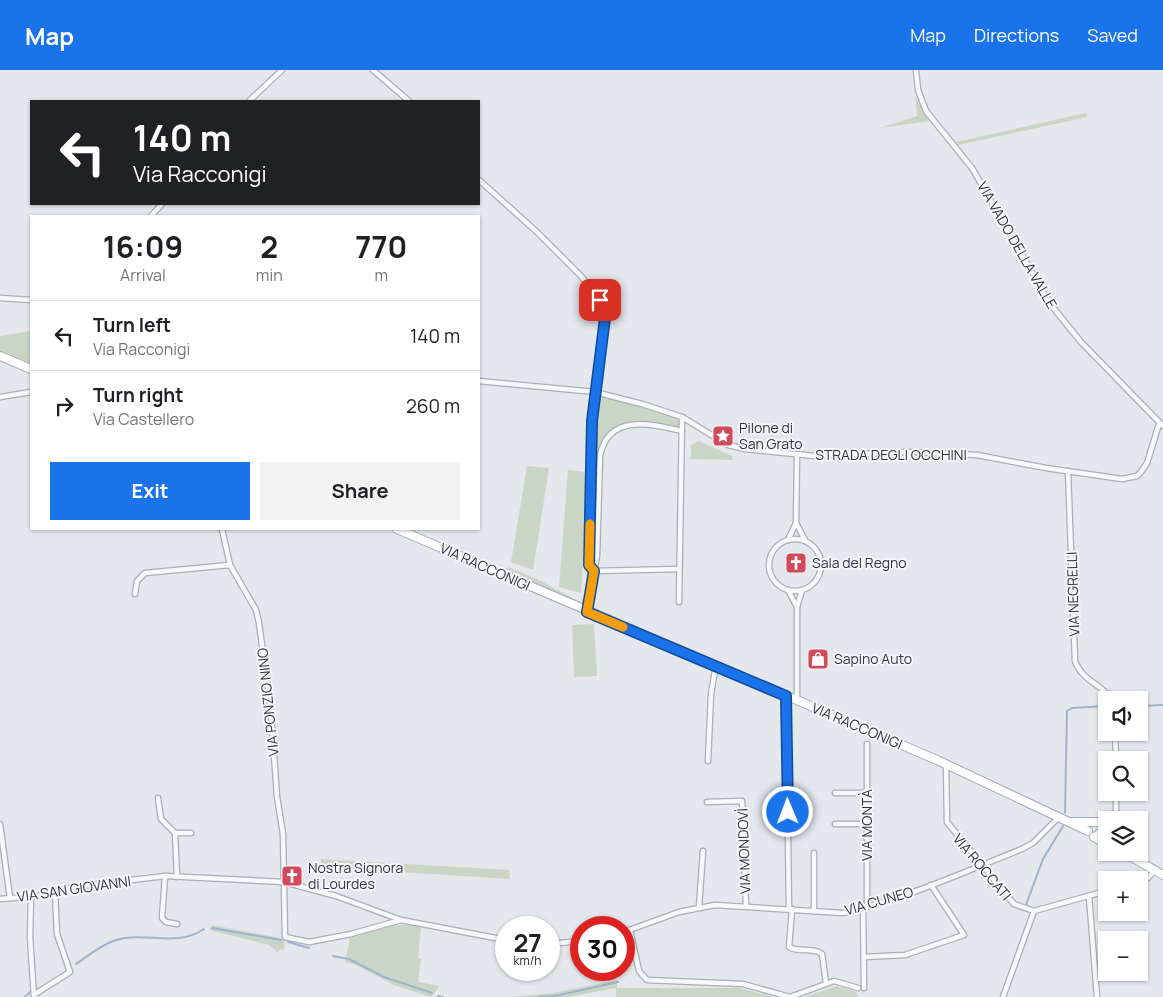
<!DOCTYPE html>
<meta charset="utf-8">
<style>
body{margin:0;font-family:Manrope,sans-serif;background:#f2f2f2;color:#202124;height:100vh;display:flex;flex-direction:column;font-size:19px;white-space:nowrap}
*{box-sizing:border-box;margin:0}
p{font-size:16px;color:#757577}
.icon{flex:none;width:28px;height:28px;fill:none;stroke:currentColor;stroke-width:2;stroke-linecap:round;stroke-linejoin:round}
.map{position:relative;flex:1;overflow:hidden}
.drawer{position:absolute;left:30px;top:145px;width:450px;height:315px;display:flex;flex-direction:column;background:#fff;border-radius:0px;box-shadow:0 1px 4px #0004}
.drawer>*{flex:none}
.banner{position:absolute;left:30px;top:30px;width:450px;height:105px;border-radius:0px;box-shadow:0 1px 4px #0004;background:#202124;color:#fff;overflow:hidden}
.fabs{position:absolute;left:1098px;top:621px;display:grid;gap:10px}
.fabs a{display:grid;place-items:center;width:50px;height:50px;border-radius:0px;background:#fff;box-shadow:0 1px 4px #0004;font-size:25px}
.speed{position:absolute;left:495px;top:846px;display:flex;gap:10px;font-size:25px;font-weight:700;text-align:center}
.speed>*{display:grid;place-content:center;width:65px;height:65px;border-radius:50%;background:#fff;box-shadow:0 1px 4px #0004;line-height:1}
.speed small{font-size:12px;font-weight:400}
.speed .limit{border:8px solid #d22;background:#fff;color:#111}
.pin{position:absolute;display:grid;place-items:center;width:42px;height:42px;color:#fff;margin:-21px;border-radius:10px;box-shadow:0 2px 8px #0006}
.me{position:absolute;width:55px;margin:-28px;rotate:359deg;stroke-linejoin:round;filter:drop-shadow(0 0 4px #0008)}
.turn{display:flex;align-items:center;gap:18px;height:105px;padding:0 20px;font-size:22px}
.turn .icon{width:65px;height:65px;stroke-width:2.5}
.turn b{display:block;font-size:35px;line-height:42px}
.eta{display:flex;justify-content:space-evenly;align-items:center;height:85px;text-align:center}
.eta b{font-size:30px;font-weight:700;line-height:35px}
.button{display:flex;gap:10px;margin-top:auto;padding:10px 20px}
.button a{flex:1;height:58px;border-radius:0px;background:#1a73e8;color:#fff;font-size:20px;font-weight:700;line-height:58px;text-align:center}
.button a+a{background:#f2f2f2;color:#202124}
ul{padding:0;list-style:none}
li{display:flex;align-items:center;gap:15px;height:70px;padding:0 20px;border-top:1px solid #e0e0e0}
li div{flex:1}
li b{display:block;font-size:19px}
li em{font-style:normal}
header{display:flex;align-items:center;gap:30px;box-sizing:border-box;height:70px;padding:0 25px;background:#1a73e8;color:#fff}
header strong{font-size:24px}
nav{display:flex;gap:28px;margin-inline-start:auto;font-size:18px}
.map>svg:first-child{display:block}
.green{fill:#c9d6c5}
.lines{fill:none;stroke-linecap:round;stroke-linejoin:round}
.stream{stroke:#9fb4cc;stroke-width:2}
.street-casing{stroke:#a9aeb7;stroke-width:7}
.primary-casing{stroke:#a3abb8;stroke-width:10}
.street{stroke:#f7f8fa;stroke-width:4.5}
.primary{stroke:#fff;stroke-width:8}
.route-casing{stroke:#114b97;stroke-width:12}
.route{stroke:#1a73e8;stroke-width:9}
.slow{stroke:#f59e0b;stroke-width:9}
.labels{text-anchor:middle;stroke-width:4;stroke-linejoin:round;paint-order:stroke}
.street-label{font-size:14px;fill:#2b3445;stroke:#f4f6f9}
.poi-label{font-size:14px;fill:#2b3445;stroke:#f4f6f9;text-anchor:start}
</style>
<header>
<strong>Map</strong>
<nav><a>Map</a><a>Directions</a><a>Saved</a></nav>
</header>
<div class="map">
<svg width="1163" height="927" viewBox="0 0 1163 927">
<rect width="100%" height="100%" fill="#e4e7ec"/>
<g class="green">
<path d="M 915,26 L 929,51 L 880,58 L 917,46 Z"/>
<path d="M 1086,43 L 1087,47 L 958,75 L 956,72 Z"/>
<path d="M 31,261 L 31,297 L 0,282 L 0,266 Z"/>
<path d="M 601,327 L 669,344 L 679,349 L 679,358 C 645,348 617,343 597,379 L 593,380 L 596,328 Z"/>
<path d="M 699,371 L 732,386 L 733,390 L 691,389 L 691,375 Z"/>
<path d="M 527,396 L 549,398 L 533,500 L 511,492 Z"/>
<path d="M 568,400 L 587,402 L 581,523 L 559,517 Z"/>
<path d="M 508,497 L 537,509 L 580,532 L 581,535 L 511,504 L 505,500 Z"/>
<path d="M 594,554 L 597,606 L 574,607 L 572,555 Z"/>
<path d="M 321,789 L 509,800 L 510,809 L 321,797 Z"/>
<path d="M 212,855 L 285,869 L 284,880 L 280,879 L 278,883 L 269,875 L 209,860 Z"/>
<path d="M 404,855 L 421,856 L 418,888 L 421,889 L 418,912 L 440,916 L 431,927 L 394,915 L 356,895 L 345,892 L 350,868 L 391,856 Z"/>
<path d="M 617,910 L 617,918 L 739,918 L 773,927 L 616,927 L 616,918 L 569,927 L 510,927 L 553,923 Z"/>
<path d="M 837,916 L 856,922 L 858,927 L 804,927 Z"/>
</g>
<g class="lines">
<g class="stream">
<path d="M 1139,636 L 1163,635"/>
<path d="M 1065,743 L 1067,641 L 1072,638 L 1106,636"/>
<path d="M 1026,835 L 1043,789 L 1063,756"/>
<path d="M 212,858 L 281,870"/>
<path d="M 288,872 L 309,878"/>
<path d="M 333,886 L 349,889 L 384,907 L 432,923"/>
<path d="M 76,894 C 88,886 102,874 116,870 C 145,861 176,878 204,859"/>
<path d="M 438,926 L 443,927"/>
<path d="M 25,927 L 30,922"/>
<path d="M 538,927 L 555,926 L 618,912"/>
</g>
<g class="street-casing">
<g id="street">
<path d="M 373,0 L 409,31"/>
<path d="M 916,0 L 918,20 L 926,41 L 972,98 L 1051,235 L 1081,272 L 1163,356"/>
<path d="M 249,31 L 282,0"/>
<path d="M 479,110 L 537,162 L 581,206 L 600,230 L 604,239 L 603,262 L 592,351 L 589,488 L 589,495 L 594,501 L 587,541"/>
<path d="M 151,146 L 162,134"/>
<path d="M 0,228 L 31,230"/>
<path d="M 479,311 L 595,322 L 642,334 L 682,347 L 728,375 L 745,379 L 815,386 L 908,382 L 977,385 L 1046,398 L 1122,409 L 1137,406 L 1141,402 L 1147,393 L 1159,354"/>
<path d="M 0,327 L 31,322"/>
<path d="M 1068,401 L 1075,591 C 1082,611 1102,614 1112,630"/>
<path d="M 796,453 L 805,470"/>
<path d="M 222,459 L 230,495 L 256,540 L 259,553 L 271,642 L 277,727 L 283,764 L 285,867 L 309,872 L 351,864 L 401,850"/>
<circle cx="795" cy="495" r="26"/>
<path d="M 788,470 L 796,453 L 797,385"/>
<path d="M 679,499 L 594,501 L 597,486 L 600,386 C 608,343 652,354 682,361"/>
<path d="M 788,520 L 797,537"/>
<path d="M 135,524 L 137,511 L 145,503 L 230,495"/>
<path d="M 679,532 L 682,347"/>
<path d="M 786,626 L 789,839"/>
<path d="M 797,630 L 797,537 L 802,520"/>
<path d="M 1115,662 L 1116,690"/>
<path d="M 708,691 L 711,624 L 716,595"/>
<path d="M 946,694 L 947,752 L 1014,834 L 1034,841 L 1106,821"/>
<path d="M 835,723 L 867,723"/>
<path d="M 158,728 L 161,749 L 175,763 L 191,763"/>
<path d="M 707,732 L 742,731 L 746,835"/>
<path d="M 1116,741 L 1118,750"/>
<path d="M 1107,750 L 1116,741 L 1116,722"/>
<path d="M 0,754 L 10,828"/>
<path d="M 835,754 L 867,754"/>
<path d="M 175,763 L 177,807"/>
<path d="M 165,806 L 162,848 L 166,852 L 177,854"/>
<path d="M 1139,812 L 1148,808 L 1155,800"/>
<path d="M 31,826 L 30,867 L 34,927"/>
<path d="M 1089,826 L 1097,927"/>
<path d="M 0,829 L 38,826 L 73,817 L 165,806 L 284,812 L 336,826 L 401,850 L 506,870"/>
<path d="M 867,836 L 867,674"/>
<path d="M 699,837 L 703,781"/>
<path d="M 863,837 L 864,918"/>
<path d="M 792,839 L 789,877 C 799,883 813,877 822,884 L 826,913"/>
<path d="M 814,841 L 814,783"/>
<path d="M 630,860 L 639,901 L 647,910 L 743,914 L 790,927 L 834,911 L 858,918"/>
<path d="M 624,862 L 679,842 L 715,835 L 843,843 C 905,829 964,802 1022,779 L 1033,773 L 1059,747"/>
<path d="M 549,874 L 581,871"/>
<path d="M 864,887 L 905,885 L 964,865 L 931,815"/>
<path d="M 35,924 L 70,902 L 57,864 L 55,822"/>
<path d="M 1003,927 L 1034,841"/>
</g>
</g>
<g class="primary-casing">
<g id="primary">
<path d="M 0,286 L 31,299"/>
<path d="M 397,459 L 937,690 L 1088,761"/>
<path d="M 1072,752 L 1099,752 L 1103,756 L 1103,761 L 1095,767"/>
<path d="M 1094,767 L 1106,774"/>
<path d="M 1123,782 L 1163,805"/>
</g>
</g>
<use href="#street" class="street"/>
<use href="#primary" class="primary"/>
</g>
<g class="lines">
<g class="route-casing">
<path id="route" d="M 600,230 L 605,248 L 592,351 L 589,495 L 594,501 L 587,542 L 786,626 L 788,742"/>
</g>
<use href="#route" class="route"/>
<path class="slow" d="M 590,454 L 589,495 L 594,501 L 587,542 L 623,557"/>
</g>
<defs>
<g id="sight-square" transform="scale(1.125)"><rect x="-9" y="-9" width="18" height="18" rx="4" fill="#d1495b" stroke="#f4f6f9"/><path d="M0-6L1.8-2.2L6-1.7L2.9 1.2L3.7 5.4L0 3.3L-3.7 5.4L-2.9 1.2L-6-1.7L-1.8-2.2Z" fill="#fff"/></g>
<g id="church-square" transform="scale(1.125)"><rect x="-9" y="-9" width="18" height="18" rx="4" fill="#d1495b" stroke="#f4f6f9"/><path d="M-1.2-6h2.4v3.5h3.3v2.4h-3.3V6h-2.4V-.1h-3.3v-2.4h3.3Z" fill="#fff"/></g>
<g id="shop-square" transform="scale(1.125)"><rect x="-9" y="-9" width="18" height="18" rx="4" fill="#d1495b" stroke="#f4f6f9"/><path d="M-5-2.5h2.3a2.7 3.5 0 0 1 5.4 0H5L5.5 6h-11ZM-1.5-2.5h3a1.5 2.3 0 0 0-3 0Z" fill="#fff"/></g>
</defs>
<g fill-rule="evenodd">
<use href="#sight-square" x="723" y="366"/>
<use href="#church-square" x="796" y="493"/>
<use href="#shop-square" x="818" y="589"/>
<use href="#church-square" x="292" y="806"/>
</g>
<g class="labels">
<g class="street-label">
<text transform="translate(1017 175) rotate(60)" y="5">VIA VADO DELLA VALLE</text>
<text x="891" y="390">STRADA DEGLI OCCHINI</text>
<text transform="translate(485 497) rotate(24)" y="5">VIA RACCONIGI</text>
<text transform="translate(1073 524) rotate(-92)" y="5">VIA NEGRELLI</text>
<text transform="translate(268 632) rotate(-96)" y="5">VIA PONZIO NINO</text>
<text transform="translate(857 656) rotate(23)" y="5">VIA RACCONIGI</text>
<text transform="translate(867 755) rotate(-90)" y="5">VIA MONTÀ</text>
<text transform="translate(744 781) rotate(-92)" y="5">VIA MONDOVÌ</text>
<text transform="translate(982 797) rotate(50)" y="5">VIA ROCCATI</text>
<text transform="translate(74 819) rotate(-8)" y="5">VIA SAN GIOVANNI</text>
<text transform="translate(879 831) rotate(-16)" y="5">VIA CUNEO</text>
</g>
<g class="poi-label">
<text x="739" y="363">Pilone di<tspan x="739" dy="16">San Grato</tspan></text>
<text x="812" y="498">Sala del Regno</text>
<text x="834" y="594">Sapino Auto</text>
<text x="308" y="803">Nostra Signora<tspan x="308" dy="16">di Lourdes</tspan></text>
</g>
</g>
</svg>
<div class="fabs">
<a><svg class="icon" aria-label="sound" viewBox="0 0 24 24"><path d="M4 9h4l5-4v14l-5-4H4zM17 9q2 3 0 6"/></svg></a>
<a><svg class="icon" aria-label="search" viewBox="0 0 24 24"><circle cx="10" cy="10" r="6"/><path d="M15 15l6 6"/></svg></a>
<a><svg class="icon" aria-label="layers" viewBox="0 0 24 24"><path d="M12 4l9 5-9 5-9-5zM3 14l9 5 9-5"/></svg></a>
<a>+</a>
<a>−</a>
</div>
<div class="speed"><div>27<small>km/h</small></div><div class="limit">30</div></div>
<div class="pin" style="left:600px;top:230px;background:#d93025"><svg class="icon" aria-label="arrive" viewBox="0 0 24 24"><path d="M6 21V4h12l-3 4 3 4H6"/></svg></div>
<svg class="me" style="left:788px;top:742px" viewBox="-20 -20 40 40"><circle r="17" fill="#1a73e8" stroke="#fff" stroke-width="3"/><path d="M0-11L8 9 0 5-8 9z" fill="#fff"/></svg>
<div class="banner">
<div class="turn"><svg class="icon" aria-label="left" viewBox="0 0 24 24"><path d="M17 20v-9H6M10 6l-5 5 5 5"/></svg><div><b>140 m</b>Via Racconigi</div></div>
</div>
<section class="drawer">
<div class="eta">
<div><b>16:09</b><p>Arrival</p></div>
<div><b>2</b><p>min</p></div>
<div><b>770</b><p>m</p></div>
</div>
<ul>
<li><svg class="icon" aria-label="left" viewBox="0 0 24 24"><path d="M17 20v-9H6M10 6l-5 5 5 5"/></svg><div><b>Turn left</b><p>Via Racconigi</p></div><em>140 m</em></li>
<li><svg class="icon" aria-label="right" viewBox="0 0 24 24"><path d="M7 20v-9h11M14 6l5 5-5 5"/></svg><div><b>Turn right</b><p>Via Castellero</p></div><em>260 m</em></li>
</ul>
<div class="button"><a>Exit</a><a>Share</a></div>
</section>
</div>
